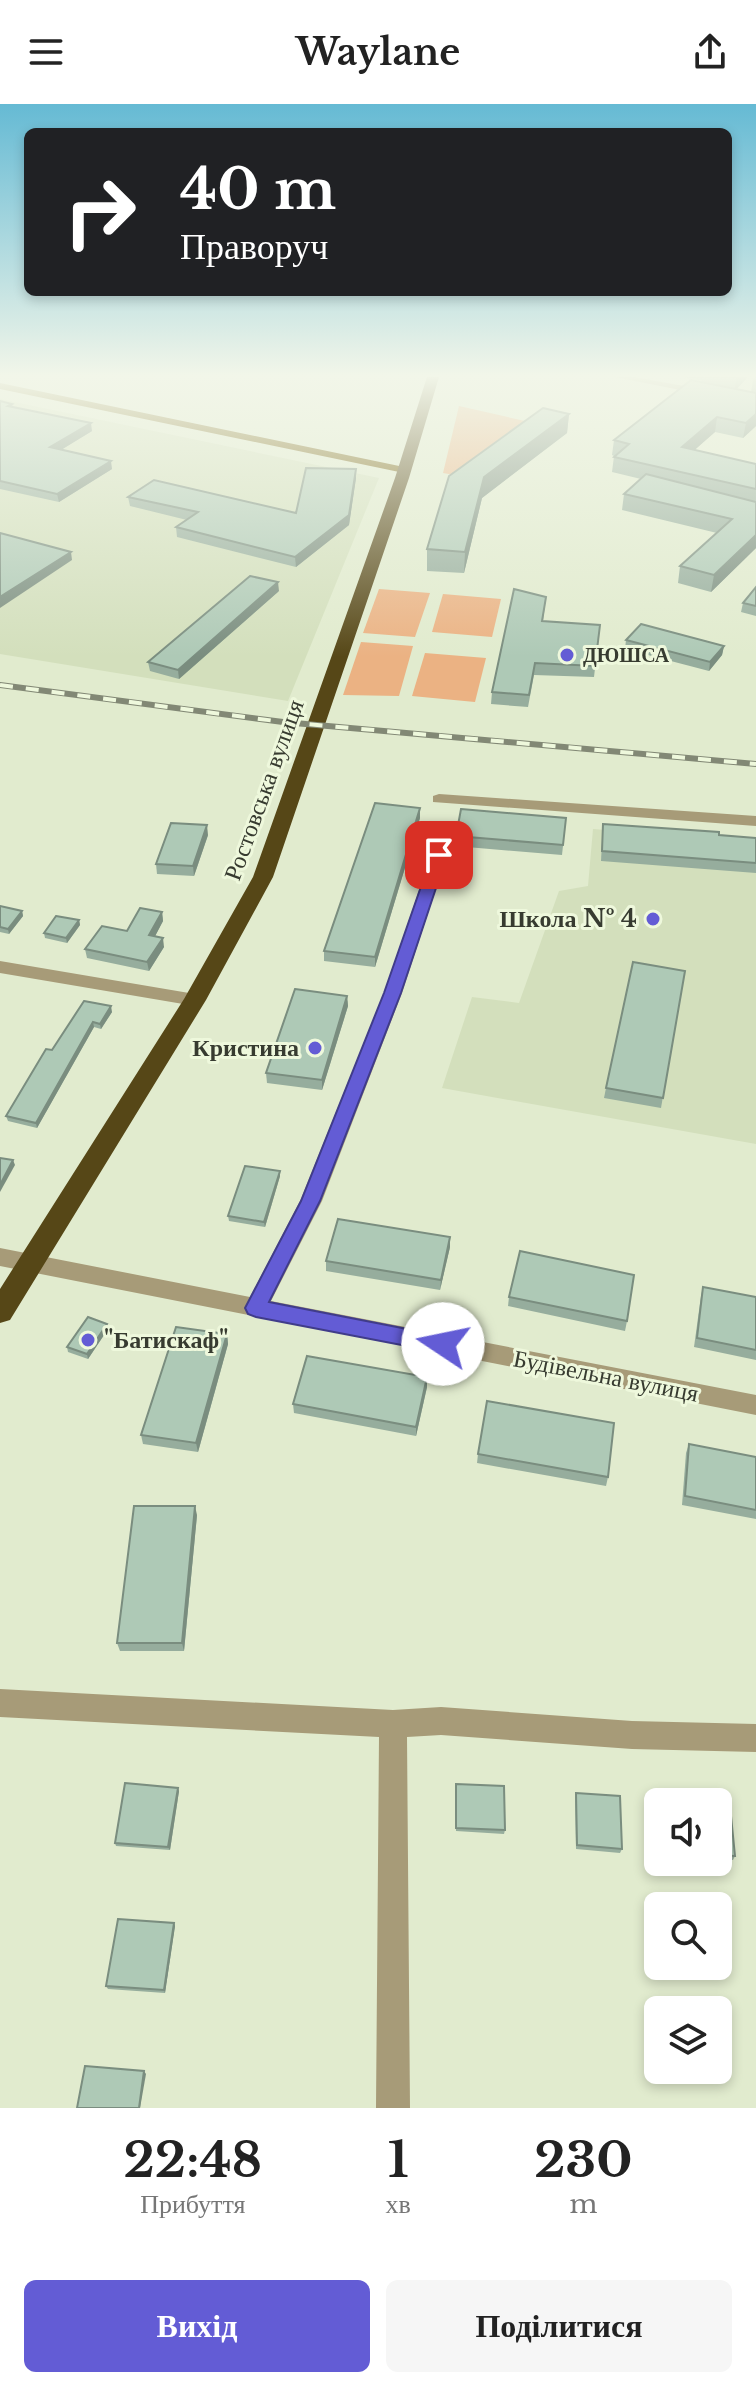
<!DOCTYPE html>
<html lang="uk">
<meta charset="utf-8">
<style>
body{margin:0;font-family:"Libre Baskerville",serif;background:#f6f6f6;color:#222;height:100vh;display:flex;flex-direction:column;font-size:30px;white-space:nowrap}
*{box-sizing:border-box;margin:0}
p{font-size:26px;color:#767676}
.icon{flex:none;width:44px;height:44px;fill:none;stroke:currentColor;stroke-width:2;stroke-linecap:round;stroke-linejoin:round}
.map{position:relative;height:2004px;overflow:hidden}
.details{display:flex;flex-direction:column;background:#fff;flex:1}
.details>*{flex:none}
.guide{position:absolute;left:24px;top:24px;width:708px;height:168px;border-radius:12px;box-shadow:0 4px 12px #0003;background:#202124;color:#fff;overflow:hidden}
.controls{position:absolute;left:644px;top:1684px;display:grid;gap:16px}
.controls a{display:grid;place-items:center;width:88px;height:88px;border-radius:12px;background:#fff;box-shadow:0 4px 12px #0003;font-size:40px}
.pin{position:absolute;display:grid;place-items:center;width:68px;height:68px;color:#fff;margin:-34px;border-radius:16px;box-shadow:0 4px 12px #0006}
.me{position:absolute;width:88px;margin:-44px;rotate:281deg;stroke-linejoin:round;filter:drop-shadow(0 0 6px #0008)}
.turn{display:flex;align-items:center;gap:28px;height:168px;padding:0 24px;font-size:36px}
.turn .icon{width:104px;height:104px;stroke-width:2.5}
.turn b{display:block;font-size:56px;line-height:68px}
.eta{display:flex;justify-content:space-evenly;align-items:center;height:136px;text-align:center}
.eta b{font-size:48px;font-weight:700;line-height:56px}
.button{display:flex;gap:16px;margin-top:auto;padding:16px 24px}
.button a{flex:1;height:92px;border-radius:12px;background:#635cd5;color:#fff;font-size:32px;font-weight:700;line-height:92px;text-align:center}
.button a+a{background:#f6f6f6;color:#222}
header{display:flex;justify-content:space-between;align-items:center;height:104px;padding:0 24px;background:#fff;font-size:36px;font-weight:700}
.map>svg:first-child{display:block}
.built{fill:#d3dfbc}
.green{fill:#ebb283}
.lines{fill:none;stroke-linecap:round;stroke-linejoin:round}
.minor{fill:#a79b78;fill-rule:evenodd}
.major{fill:#715b07;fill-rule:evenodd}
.highway{fill:#564717;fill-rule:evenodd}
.rail-casing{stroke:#828875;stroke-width:6}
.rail{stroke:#eef8dc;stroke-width:4;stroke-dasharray:13;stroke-linecap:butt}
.wall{fill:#96ad9d}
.shaded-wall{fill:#7a8d7f}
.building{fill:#aec9b6;stroke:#7a8d7f;stroke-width:2}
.route{fill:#635cd5;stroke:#403c8a;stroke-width:2}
.poi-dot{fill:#635cd5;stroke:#eef8dc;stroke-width:3}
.labels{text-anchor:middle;stroke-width:6;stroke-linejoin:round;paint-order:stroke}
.far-poi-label{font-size:20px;font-weight:bold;fill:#373b30;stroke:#eef8dc;text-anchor:start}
.street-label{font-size:24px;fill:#373b30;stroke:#eef8dc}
.poi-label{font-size:24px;font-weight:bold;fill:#373b30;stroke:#eef8dc;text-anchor:end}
</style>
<header><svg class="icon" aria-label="menu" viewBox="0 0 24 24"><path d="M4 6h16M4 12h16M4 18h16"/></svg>Waylane<svg class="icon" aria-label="share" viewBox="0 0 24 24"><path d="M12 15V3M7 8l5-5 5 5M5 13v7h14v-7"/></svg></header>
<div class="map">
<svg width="756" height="2004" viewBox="0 0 756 2004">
<rect width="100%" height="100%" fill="#e1ebce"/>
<g class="built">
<path d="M 0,295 L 379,374 L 288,597 L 0,550 Z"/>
<path d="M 593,725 L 756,738 L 756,1040 L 442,984 L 472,893 L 519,899 L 559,787 L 588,782 Z"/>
</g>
<g class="green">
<path d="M 459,302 L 525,317 L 454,371 L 443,369 Z"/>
<path d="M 379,485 L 430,489 L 415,533 L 363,529 Z"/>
<path d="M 443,490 L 501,495 L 492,533 L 432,528 Z"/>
<path d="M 361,538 L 413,542 L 399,592 L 343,591 Z"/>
<path d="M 425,549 L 486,554 L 475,598 L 412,592 Z"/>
</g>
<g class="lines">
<g class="minor">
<path d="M 615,273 L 634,273 L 756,295 L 756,301 Z"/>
<path d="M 439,690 L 756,712 L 756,722 L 433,698 L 433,692 Z"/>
<path d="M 439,746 L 447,751 L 402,889 L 322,1097 L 271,1197 L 756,1291 L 756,1311 L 0,1162 L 0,1144 L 250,1193 L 300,1097 L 384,889 L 431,751 Z"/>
<path d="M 0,857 L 195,890 L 204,896 L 195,902 L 0,869 Z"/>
<path d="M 0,1585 L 393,1606 L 441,1603 L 632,1617 L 756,1620 L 756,1648 L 632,1645 L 441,1631 L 407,1633 L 410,2004 L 376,2004 L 379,1633 L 0,1613 Z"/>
</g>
<path class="major" d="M 0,279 L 404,363 L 410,366 L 404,369 L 0,285 Z"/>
<path class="highway" d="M 427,273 L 439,273 L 409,374 L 273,773 L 206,896 L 10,1216 L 0,1219 L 0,1185 L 184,895 L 253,773 L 395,374 Z"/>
<g class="rail-casing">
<path id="rail" d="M 0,581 L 283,618 L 756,660"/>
</g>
<use href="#rail" class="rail"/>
</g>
<g class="wall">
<path d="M 683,273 L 747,273 L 746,275 L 736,285 L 751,288 L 753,276 L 756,273 L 756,322 L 743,334 L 715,328 L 694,346 L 756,360 L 756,444 L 711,488 L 678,479 L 680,462 L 717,429 L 622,406 L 624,390 L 641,375 L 612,368 L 614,352 L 612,351 L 614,336 L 701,278 L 701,276 Z"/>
<path d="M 0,297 L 12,300 L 13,303 L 92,327 L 61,346 L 112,365 L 59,398 L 0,385 Z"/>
<path d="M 569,310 L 567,329 L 482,394 L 464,469 L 427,467 L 427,445 Z"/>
<path d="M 356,365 L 356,374 L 349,421 L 296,463 L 177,433 L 176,423 L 187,416 L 130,402 L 128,393 L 296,409 Z"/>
<path d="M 756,483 L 756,512 L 741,508 L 743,499 Z"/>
<path d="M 279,487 L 179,575 L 150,567 L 148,558 Z"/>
<path d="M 546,493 L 543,517 L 600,521 L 594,573 L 534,571 L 528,603 L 491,600 L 492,588 Z"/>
<path d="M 626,536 L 724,542 L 722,551 L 709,567 L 625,545 Z"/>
<path d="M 420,704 L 420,714 L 375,863 L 324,857 L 324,847 Z"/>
<path d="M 566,714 L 562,751 L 455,742 L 456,732 Z"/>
<path d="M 603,720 L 756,734 L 756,769 L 601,757 Z"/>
<path d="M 208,731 L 194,772 L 157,770 L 156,760 Z"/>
<path d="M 0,802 L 22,807 L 23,812 L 9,830 L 0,828 Z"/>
<path d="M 162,808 L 163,817 L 155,832 L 164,843 L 149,867 L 87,854 L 85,845 L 127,827 Z"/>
<path d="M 79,816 L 80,821 L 67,839 L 45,834 L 44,829 Z"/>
<path d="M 685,867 L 661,1004 L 604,994 L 606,984 Z"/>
<path d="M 347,892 L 348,902 L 322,986 L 267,979 L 266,969 Z"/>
<path d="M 84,897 L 112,908 L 101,925 L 94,923 L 37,1024 L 8,1017 L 6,1012 L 52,946 Z"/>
<path d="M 280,1067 L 280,1072 L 265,1123 L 229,1117 L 228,1112 Z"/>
<path d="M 450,1143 L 440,1186 L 326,1167 L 326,1157 Z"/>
<path d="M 703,1183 L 756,1193 L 756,1256 L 694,1243 L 701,1192 Z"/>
<path d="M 509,1193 L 627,1217 L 625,1227 L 508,1202 Z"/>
<path d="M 108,1225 L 88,1255 L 68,1248 L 67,1243 Z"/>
<path d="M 227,1230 L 228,1240 L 198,1348 L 143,1340 L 141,1331 Z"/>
<path d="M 427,1273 L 427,1283 L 416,1332 L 294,1309 L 293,1300 Z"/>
<path d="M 689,1340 L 756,1353 L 756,1415 L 682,1401 L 686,1349 Z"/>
<path d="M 478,1350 L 608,1373 L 606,1382 L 477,1359 Z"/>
<path d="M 197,1411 L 184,1547 L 120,1547 L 117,1539 Z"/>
<path d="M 456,1683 L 505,1726 L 504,1730 L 456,1727 Z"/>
<path d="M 179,1687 L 170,1746 L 116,1742 L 115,1739 Z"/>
<path d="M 576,1689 L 622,1745 L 620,1749 L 576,1745 L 575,1692 Z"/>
<path d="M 718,1701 L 735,1752 L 733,1756 L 718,1755 Z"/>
<path d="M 174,1819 L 175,1822 L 165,1889 L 108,1885 L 106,1882 Z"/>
</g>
<g class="shaded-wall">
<path d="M 737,273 L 747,273 L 746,275 L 734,288 Z"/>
<path d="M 569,310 L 567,329 L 482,394 L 464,469 L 465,448 L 484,373 Z"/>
<path d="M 756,310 L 756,322 L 743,334 L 746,319 Z"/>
<path d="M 717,313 L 715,328 L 680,359 L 682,343 Z"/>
<path d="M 91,319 L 92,327 L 51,352 L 50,343 Z"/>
<path d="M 111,357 L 112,365 L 59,398 L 57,390 Z"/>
<path d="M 356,365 L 356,374 L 349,421 L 296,463 L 295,453 Z"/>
<path d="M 756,431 L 756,444 L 711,488 L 714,471 Z"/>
<path d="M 71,448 L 72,456 L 0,504 L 0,493 Z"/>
<path d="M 278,478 L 279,487 L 179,575 L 178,566 Z"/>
<path d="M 724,542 L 722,551 L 709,567 L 710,558 Z"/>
<path d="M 420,704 L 420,714 L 375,863 L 375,853 Z"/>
<path d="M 207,721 L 208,731 L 194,772 L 193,762 Z"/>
<path d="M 22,807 L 23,812 L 9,830 L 8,825 Z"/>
<path d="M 162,808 L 163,817 L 151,840 L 149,831 Z"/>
<path d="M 79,816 L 80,821 L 67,839 L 66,834 Z"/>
<path d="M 163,834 L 164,843 L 149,867 L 147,858 Z"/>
<path d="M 347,892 L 348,902 L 322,986 L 322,976 Z"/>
<path d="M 111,902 L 112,908 L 101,925 L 100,920 Z"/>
<path d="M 93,918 L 94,923 L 37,1024 L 36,1019 Z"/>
<path d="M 13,1056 L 15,1061 L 0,1088 L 0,1081 Z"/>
<path d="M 280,1067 L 280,1072 L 265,1123 L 264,1118 Z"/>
<path d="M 450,1133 L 450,1143 L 440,1186 L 441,1176 Z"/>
<path d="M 107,1220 L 108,1225 L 88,1255 L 87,1250 Z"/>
<path d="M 227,1230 L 228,1240 L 198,1348 L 196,1339 Z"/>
<path d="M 427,1273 L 427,1283 L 416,1332 L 416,1323 Z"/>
<path d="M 195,1402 L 197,1411 L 184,1547 L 182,1539 Z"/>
<path d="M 178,1684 L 179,1687 L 170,1746 L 168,1743 Z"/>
<path d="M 174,1819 L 175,1822 L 165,1889 L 164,1886 Z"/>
<path d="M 144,1967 L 146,1970 L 140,2004 L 139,2004 Z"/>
</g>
<g class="building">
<path d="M 691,276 L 756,289 L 756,310 L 746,319 L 717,313 L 682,343 L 756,360 L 756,385 L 614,353 L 629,340 L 614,336 Z"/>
<path d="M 0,297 L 12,300 L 8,302 L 91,319 L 50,343 L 111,357 L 57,390 L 0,377 Z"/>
<path d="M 543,304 L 569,310 L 484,373 L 465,448 L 427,445 L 449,372 Z"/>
<path d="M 306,364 L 356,365 L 349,411 L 295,453 L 176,423 L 198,408 L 128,393 L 154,376 L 296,409 Z"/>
<path d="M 646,370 L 756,398 L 756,431 L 714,471 L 680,462 L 732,415 L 624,390 Z"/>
<path d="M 0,429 L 71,448 L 0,493 Z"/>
<path d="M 250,472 L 278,478 L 178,566 L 148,558 Z"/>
<path d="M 756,483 L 756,502 L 743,499 Z"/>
<path d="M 514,485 L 546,493 L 542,517 L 600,521 L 595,562 L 535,559 L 529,591 L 492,588 Z"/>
<path d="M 641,520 L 724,542 L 710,558 L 626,536 Z"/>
<path d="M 375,699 L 420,704 L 375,853 L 324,847 Z"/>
<path d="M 461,705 L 566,714 L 563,741 L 456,732 Z"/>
<path d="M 171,719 L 207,721 L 193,762 L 156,760 Z"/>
<path d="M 603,720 L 719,728 L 719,731 L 756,734 L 756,759 L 602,747 Z"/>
<path d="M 0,802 L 22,807 L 8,825 L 0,823 Z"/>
<path d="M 140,804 L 162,808 L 149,831 L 163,834 L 147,858 L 85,845 L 102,822 L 127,827 Z"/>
<path d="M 56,812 L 79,816 L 66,834 L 44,829 Z"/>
<path d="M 633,858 L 685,867 L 663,994 L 606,984 Z"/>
<path d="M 295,885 L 347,892 L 322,976 L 266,969 Z"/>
<path d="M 84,897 L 111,902 L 100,920 L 93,918 L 36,1019 L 6,1012 L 46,945 L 52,946 Z"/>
<path d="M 0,1054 L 13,1056 L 0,1081 Z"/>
<path d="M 245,1062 L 280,1067 L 264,1118 L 228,1112 Z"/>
<path d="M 338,1115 L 450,1133 L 441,1176 L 326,1157 Z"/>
<path d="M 520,1147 L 634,1171 L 627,1217 L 509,1193 Z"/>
<path d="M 703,1183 L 756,1193 L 756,1246 L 697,1234 Z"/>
<path d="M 88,1213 L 107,1220 L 87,1250 L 67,1243 Z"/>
<path d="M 176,1223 L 227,1230 L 196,1339 L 141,1331 Z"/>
<path d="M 307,1252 L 427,1273 L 416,1323 L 293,1300 Z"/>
<path d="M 487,1297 L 614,1319 L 608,1373 L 478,1350 Z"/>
<path d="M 689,1340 L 756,1353 L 756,1406 L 685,1392 Z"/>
<path d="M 134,1402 L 195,1402 L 182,1539 L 117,1539 Z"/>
<path d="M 125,1679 L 178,1684 L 168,1743 L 115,1739 Z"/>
<path d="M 456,1680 L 504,1682 L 505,1726 L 456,1724 Z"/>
<path d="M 576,1689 L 620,1692 L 622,1745 L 577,1741 Z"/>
<path d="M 718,1701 L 730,1702 L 735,1752 L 718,1751 Z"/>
<path d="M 118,1815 L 174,1819 L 164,1886 L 106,1882 Z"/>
<path d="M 85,1962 L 144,1967 L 139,2004 L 77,2004 Z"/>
</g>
<linearGradient id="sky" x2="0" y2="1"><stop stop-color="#65bad4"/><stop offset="0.49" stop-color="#f2f6e9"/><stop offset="1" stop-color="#f2f6e9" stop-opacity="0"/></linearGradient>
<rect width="756" height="553" fill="url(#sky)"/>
<path class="route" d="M 439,747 L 447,751 L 401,889 L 320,1097 L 269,1198 L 443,1232 L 451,1234 L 454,1240 L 451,1247 L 443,1249 L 256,1213 L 248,1210 L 245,1204 L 301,1097 L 384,889 L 432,751 Z"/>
<g class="poi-dot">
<circle cx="567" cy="551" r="8"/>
<circle cx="653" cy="815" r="8"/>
<circle cx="315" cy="944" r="8"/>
<circle cx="88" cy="1236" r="8"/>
</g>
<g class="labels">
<g class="far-poi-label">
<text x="583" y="558">ДЮШСА</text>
</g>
<g class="street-label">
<text transform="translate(264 686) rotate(-70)" y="8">Ростовська вулиця</text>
<text transform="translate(606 1272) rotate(11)" y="8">Будівельна вулиця</text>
</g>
<g class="poi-label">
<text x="637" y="823">Школа № 4</text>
<text x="299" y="952">Кристина</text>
<text x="104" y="1244" text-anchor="start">"Батискаф"</text>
</g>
</g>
</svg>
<div class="controls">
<a><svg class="icon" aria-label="sound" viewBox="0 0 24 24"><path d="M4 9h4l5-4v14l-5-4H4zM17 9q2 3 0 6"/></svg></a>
<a><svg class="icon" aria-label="search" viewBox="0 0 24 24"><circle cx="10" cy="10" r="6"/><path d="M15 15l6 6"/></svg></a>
<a><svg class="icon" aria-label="layers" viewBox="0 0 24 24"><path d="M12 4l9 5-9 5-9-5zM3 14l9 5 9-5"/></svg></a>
</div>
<div class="pin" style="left:439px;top:751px;background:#d93025"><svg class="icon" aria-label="arrive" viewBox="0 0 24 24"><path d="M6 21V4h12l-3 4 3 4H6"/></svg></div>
<svg class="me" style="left:443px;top:1240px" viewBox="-20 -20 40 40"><circle r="19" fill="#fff"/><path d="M0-13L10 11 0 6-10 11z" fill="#635cd5"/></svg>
<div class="guide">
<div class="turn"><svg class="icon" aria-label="right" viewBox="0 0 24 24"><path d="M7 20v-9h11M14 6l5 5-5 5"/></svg><div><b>40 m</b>Праворуч</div></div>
</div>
</div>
<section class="details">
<div class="eta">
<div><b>22:48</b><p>Прибуття</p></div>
<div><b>1</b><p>хв</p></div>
<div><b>230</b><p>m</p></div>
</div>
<div class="button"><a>Вихід</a><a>Поділитися</a></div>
</section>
